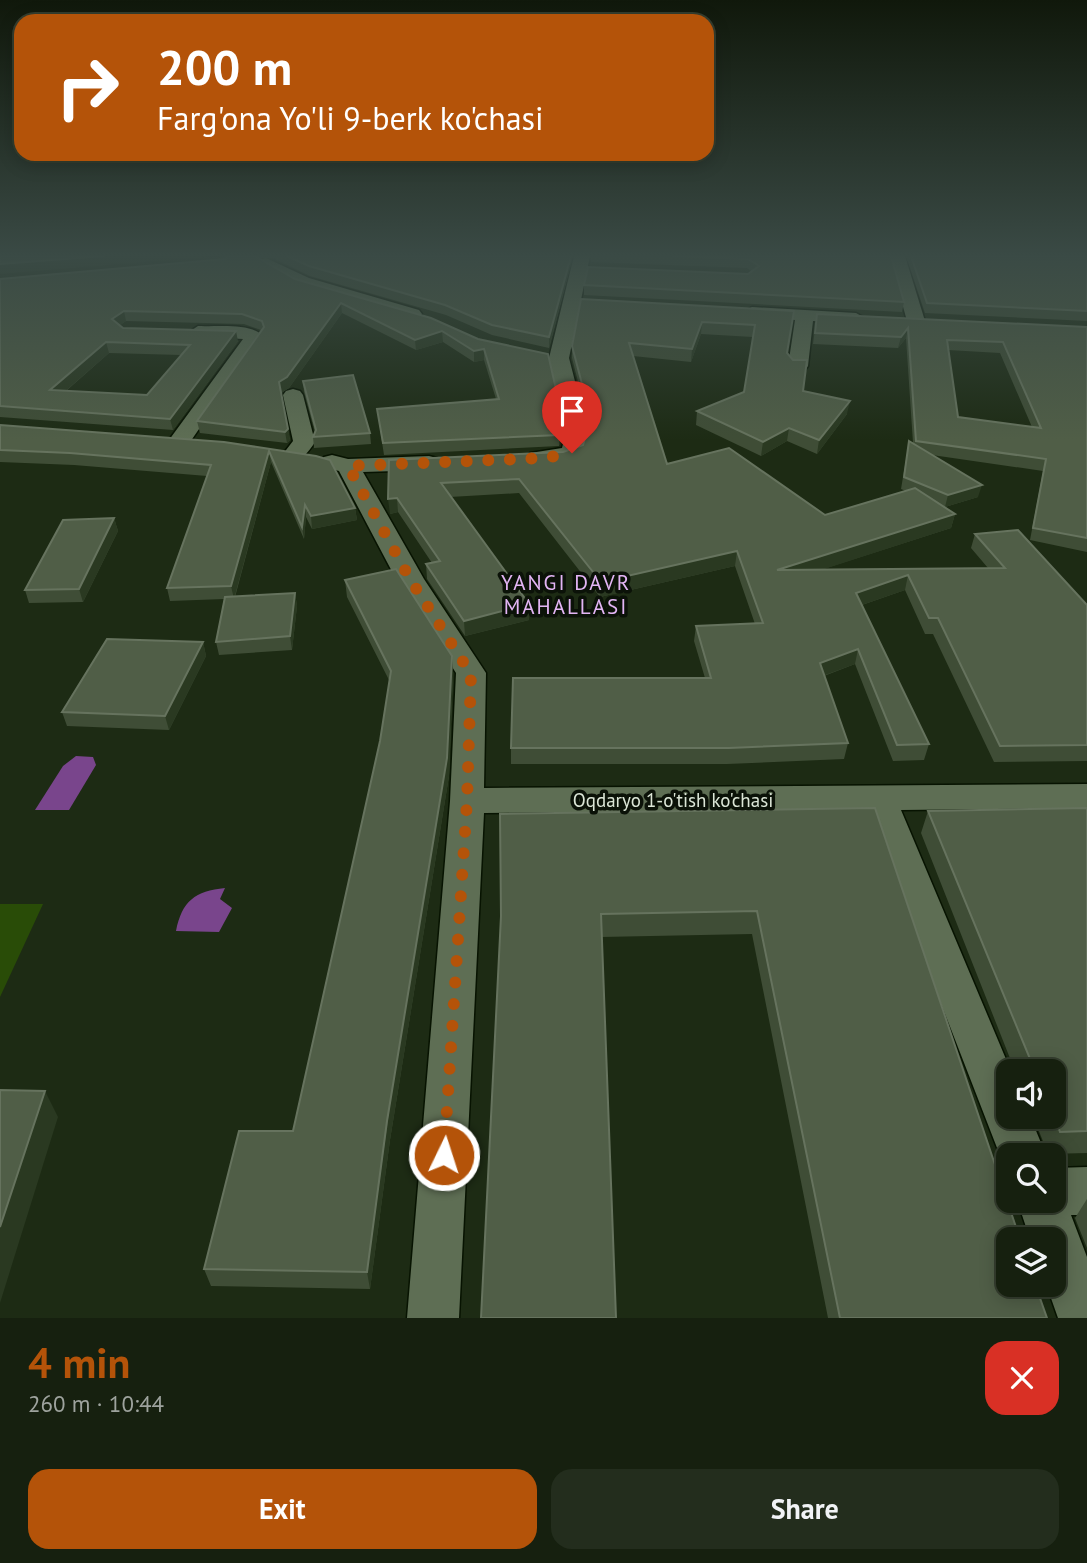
<!DOCTYPE html>
<meta charset="utf-8">
<style>
body{margin:0;font-family:"PT Sans",sans-serif;background:#232d1d;color:#f1f3f6;height:100vh;display:flex;flex-direction:column;font-size:26px;white-space:nowrap}
*{box-sizing:border-box;margin:0}
p{font-size:23px;color:#9ea39e}
.icon{flex:none;width:38px;height:38px;fill:none;stroke:currentColor;stroke-width:2;stroke-linecap:round;stroke-linejoin:round}
.map{position:relative;height:1318px;overflow:hidden}
.details{display:flex;flex-direction:column;background:#16200f;flex:1}
.details>*{flex:none}
.guide{position:absolute;left:14px;top:14px;width:700px;height:147px;border-radius:21px;box-shadow:0 4px 18px #0003,0 0 0 2px #353e2f;background:#b45309;color:#fff;overflow:hidden}
.buttons{position:absolute;left:996px;top:1059px;display:grid;gap:14px}
.buttons a{display:grid;place-items:center;width:70px;height:70px;border-radius:14px;background:#16200f;box-shadow:0 4px 18px #0003,0 0 0 2px #353e2f;font-size:35px}
.pin{position:absolute;display:grid;place-items:center;width:60px;height:60px;color:#fff;margin:-72px -30px;border-radius:50% 50% 50% 0;rotate:-45deg;box-shadow:0 0 7px #0007}
.pin .icon{rotate:45deg}
.me{position:absolute;width:77px;margin:-38px;rotate:4deg;stroke-linejoin:round;filter:drop-shadow(0 0 5px #0008)}
.turn{display:flex;align-items:center;gap:24px;height:147px;padding:0 28px;font-size:32px}
.turn .icon{width:91px;height:91px;stroke-width:2.5}
.turn b{display:block;font-size:49px;line-height:60px}
.round{display:grid;place-items:center;flex:none;width:74px;height:74px;border-radius:21px;background:#232d1d}
.overview{display:flex;align-items:center;justify-content:space-between;height:119px;padding:0 28px}
h1{font-size:42px;font-weight:700;line-height:52px;color:#b45309}
.cta{display:flex;gap:14px;margin-top:auto;padding:14px 28px}
.cta a{flex:1;height:80px;border-radius:21px;background:#b45309;color:#fff;font-size:28px;font-weight:700;line-height:80px;text-align:center}
.cta a+a{background:#232d1d;color:#f1f3f6}
.map>svg:first-child{display:block}
.green{fill:#294c07}
.water{fill:#79458c}
.lines{fill:none;stroke-linecap:round;stroke-linejoin:round}
.minor-casing{stroke:#071301;stroke-width:3}
.minor{fill:#5e6e54;fill-rule:evenodd}
.wall{fill:#3f4d36;fill-rule:evenodd}
.shaded-wall{fill:#2a3921}
.building{fill:#505e47;stroke:#66735e;stroke-width:2;fill-rule:evenodd}
.route{stroke:#b45309;stroke-width:12;stroke-dasharray:0 21.6}
.labels{text-anchor:middle;stroke-width:7;stroke-linejoin:round;paint-order:stroke}
.street-label{font-size:19px;fill:#dce6d7;stroke:#0b1208}
.neighbourhood-label{font-size:21px;letter-spacing:2px;fill:#e3b5f5;stroke:#0b1208}
</style>
<div class="map">
<svg width="1087" height="1318" viewBox="0 0 1087 1318">
<rect width="100%" height="100%" fill="#1d2b14"/>
<path class="green" d="M 0,904 L 43,904 L 0,997 Z"/>
<g class="water">
<path d="M 76,756 L 93,757 L 96,765 L 69,810 L 35,810 L 63,766 Z"/>
<path d="M 225,888 L 220,899 L 232,908 L 219,932 L 176,931 C 182,901 195,891 225,888 Z"/>
</g>
<g class="lines">
<g class="minor-casing">
<g id="minor">
<path d="M 574,256 L 590,256 L 569,358 L 588,432 L 580,458 L 538,465 L 530,463 L 527,458 L 530,453 L 562,448 L 566,432 L 549,358 Z"/>
<path d="M 889,256 L 905,256 L 925,321 L 922,325 L 910,325 L 907,321 Z"/>
<path d="M 266,258 L 309,278 L 419,310 L 422,314 L 413,319 L 297,286 L 260,266 L 258,263 L 260,260 Z"/>
<path d="M 752,307 L 856,313 L 865,318 L 856,323 L 813,321 L 808,366 L 805,370 L 791,370 L 788,366 L 795,320 L 746,316 L 743,312 Z"/>
<path d="M 198,326 C 217,327 250,322 263,336 L 188,445 L 172,445 L 169,440 L 243,339 L 191,336 L 189,332 Z"/>
<path d="M 293,389 L 300,391 L 303,395 L 315,442 C 307,454 301,463 286,459 L 283,454 L 293,441 L 283,395 L 286,391 Z"/>
<path d="M 332,455 L 348,459 L 429,456 L 437,458 L 441,463 L 437,468 L 429,470 L 363,472 L 424,579 L 486,673 L 484,788 L 1087,784 L 1087,808 L 901,810 L 1011,1071 L 1008,1071 L 1008,1116 L 1030,1116 L 1046,1155 L 1008,1155 L 1006,1171 L 866,810 L 484,813 L 459,1318 L 407,1318 L 450,801 L 456,673 L 396,579 L 339,471 L 324,467 L 320,462 L 324,457 Z"/>
<path d="M 1087,1167 L 1087,1215 L 1071,1215 L 1087,1257 L 1087,1318 L 1058,1318 L 1046,1284 L 1054,1284 L 1054,1239 L 1030,1239 L 1017,1200 L 1054,1200 L 1054,1168 Z"/>
</g>
</g>
<use href="#minor" class="minor"/>
</g>
<g class="wall">
<path d="M 220,256 L 573,256 L 549,348 L 492,335 L 446,315 L 310,276 L 273,258 L 259,258 L 295,279 L 478,339 L 563,432 L 559,446 L 384,455 L 377,409 L 496,399 L 484,360 L 474,362 L 443,342 L 416,350 L 342,313 L 289,388 L 281,393 L 290,440 L 287,443 L 200,433 L 197,421 L 261,330 L 244,324 L 126,321 L 120,325 L 123,328 L 238,341 L 173,430 L 0,417 L 0,279 L 225,259 ZM 109,353 L 181,355 L 147,395 L 66,391 Z"/>
<path d="M 590,256 L 891,256 L 904,302 L 902,312 L 584,295 L 584,285 L 748,274 L 751,271 L 747,268 L 591,262 Z"/>
<path d="M 906,256 L 1087,256 L 1087,321 L 925,313 Z"/>
<path d="M 581,299 L 794,311 L 787,353 L 803,391 L 847,414 L 817,454 L 787,441 L 761,456 L 696,425 L 697,411 L 744,392 L 753,337 L 701,334 L 691,362 L 633,356 L 667,464 L 825,515 L 906,491 L 901,489 L 909,441 L 913,443 L 906,338 L 898,348 L 813,344 L 817,314 L 1087,327 L 1087,552 L 1030,540 L 1043,471 L 932,455 L 978,497 L 945,507 L 955,514 L 951,528 L 823,569 L 988,568 L 971,548 L 975,534 L 1087,605 L 1087,761 L 994,762 L 933,634 L 925,634 L 905,590 L 862,605 L 929,744 L 924,760 L 893,761 L 855,664 L 824,676 L 848,743 L 844,759 L 727,764 L 511,764 L 511,748 L 705,678 L 694,641 L 696,626 L 755,624 L 735,566 L 600,597 L 519,493 L 450,497 L 529,604 L 529,620 L 465,636 L 427,579 L 426,564 L 432,563 L 398,512 L 390,514 L 389,460 L 563,452 L 583,445 L 589,425 L 572,358 L 572,346 ZM 948,350 L 1000,353 L 1032,427 L 958,417 Z"/>
<path d="M 303,381 L 370,433 L 371,444 L 314,448 L 313,437 L 315,432 L 304,392 Z"/>
<path d="M 0,425 L 316,456 L 355,508 L 357,520 L 312,529 L 306,517 L 304,539 L 271,462 L 235,597 L 295,593 L 297,606 L 292,650 L 219,655 L 216,642 L 224,599 L 170,601 L 167,588 L 207,476 L 74,465 L 0,462 Z"/>
<path d="M 114,518 L 118,531 L 83,602 L 29,603 L 25,590 Z"/>
<path d="M 345,580 L 452,656 L 453,674 L 449,776 L 390,1140 L 370,1289 L 211,1286 L 204,1269 L 293,1131 L 380,741 L 390,682 L 347,597 Z"/>
<path d="M 203,642 L 206,656 L 169,730 L 67,726 L 62,712 Z"/>
<path d="M 875,808 L 1047,1318 L 828,1318 L 752,934 L 601,937 L 501,916 Z"/>
<path d="M 1087,808 L 1087,1153 L 1048,1154 L 1033,1116 L 1054,1116 L 1054,1071 L 1015,1071 L 921,833 L 928,811 Z"/>
<path d="M 1087,1199 L 1087,1248 L 1075,1218 Z"/>
</g>
<g class="shaded-wall">
<path d="M 104,256 L 216,256 L 0,274 L 0,264 Z"/>
<path d="M 571,256 L 573,256 L 549,348 L 549,337 Z"/>
<path d="M 341,303 L 342,313 L 289,388 L 281,393 L 279,382 Z"/>
<path d="M 124,311 L 126,321 L 115,329 L 112,319 Z"/>
<path d="M 702,322 L 701,334 L 691,362 L 692,349 Z"/>
<path d="M 908,328 L 906,338 L 898,348 L 901,337 Z"/>
<path d="M 236,331 L 238,341 L 173,430 L 170,419 Z"/>
<path d="M 442,331 L 443,342 L 416,350 L 415,340 Z"/>
<path d="M 106,342 L 109,353 L 54,401 L 50,390 Z"/>
<path d="M 484,349 L 484,360 L 474,362 L 474,351 Z"/>
<path d="M 850,401 L 847,414 L 817,454 L 819,440 Z"/>
<path d="M 563,420 L 563,432 L 559,446 L 559,435 Z"/>
<path d="M 789,428 L 787,441 L 761,456 L 763,442 Z"/>
<path d="M 288,429 L 290,440 L 287,443 L 285,432 Z"/>
<path d="M 269,451 L 271,462 L 234,599 L 231,586 Z"/>
<path d="M 982,485 L 978,497 L 945,507 L 948,495 Z"/>
<path d="M 397,498 L 398,512 L 390,514 L 388,499 Z"/>
<path d="M 305,505 L 306,517 L 304,539 L 302,527 Z"/>
<path d="M 355,508 L 357,520 L 312,529 L 311,516 Z"/>
<path d="M 955,514 L 951,528 L 775,585 L 777,570 Z"/>
<path d="M 114,518 L 118,531 L 83,602 L 79,589 Z"/>
<path d="M 737,551 L 735,566 L 600,597 L 601,582 Z"/>
<path d="M 908,575 L 905,590 L 853,608 L 856,593 Z"/>
<path d="M 295,593 L 297,606 L 292,650 L 290,636 Z"/>
<path d="M 529,604 L 529,620 L 465,636 L 464,621 Z"/>
<path d="M 203,642 L 206,656 L 169,730 L 165,716 Z"/>
<path d="M 858,649 L 855,664 L 817,678 L 820,663 Z"/>
<path d="M 452,656 L 453,674 L 449,776 L 390,1140 L 370,1289 L 367,1272 Z"/>
<path d="M 45,1091 L 58,1117 L 0,1303 L 0,1227 Z"/>
</g>
<g class="building">
<path d="M 0,256 L 104,256 L 0,264 Z"/>
<path d="M 227,256 L 255,256 L 295,279 L 431,318 L 478,339 L 548,354 L 563,420 L 559,435 L 383,443 L 377,409 L 499,399 L 484,349 L 474,351 L 442,331 L 415,340 L 341,303 L 287,377 L 279,382 L 288,429 L 285,432 L 197,421 L 264,327 L 262,321 L 242,314 L 124,311 L 112,319 L 123,328 L 236,331 L 170,419 L 0,406 L 0,279 L 225,259 ZM 106,342 L 190,345 L 147,395 L 50,390 Z"/>
<path d="M 287,256 L 571,256 L 549,337 L 492,325 L 445,305 L 309,266 Z"/>
<path d="M 672,256 L 891,256 L 904,302 L 584,285 L 588,267 L 748,274 L 759,266 L 748,259 Z"/>
<path d="M 911,256 L 1087,256 L 1087,311 L 927,303 Z"/>
<path d="M 581,299 L 794,311 L 787,353 L 793,360 L 807,360 L 803,391 L 850,401 L 819,440 L 789,428 L 763,442 L 697,411 L 744,392 L 755,325 L 702,322 L 692,349 L 629,343 L 667,464 L 729,448 L 825,515 L 915,488 L 955,514 L 777,570 L 1005,568 L 975,534 L 1018,530 L 1087,605 L 1087,745 L 1000,746 L 938,618 L 929,618 L 908,575 L 856,593 L 929,744 L 897,745 L 858,649 L 820,663 L 848,743 L 729,748 L 511,748 L 513,678 L 711,678 L 696,626 L 763,623 L 737,551 L 601,582 L 519,479 L 441,483 L 529,604 L 464,621 L 426,564 L 440,561 L 397,498 L 388,499 L 389,460 L 563,452 L 583,445 L 591,418 L 572,346 Z"/>
<path d="M 817,314 L 1087,327 L 1087,538 L 1033,528 L 1046,459 L 916,441 L 908,328 L 901,337 L 815,333 ZM 947,340 L 1003,342 L 1041,428 L 958,417 Z"/>
<path d="M 353,375 L 370,433 L 313,437 L 316,430 L 303,381 Z"/>
<path d="M 0,425 L 224,442 L 316,456 L 330,460 L 355,508 L 311,516 L 305,505 L 302,527 L 269,451 L 231,586 L 167,588 L 211,465 L 70,453 L 0,450 Z"/>
<path d="M 909,441 L 982,485 L 948,495 L 904,477 Z"/>
<path d="M 114,518 L 79,589 L 25,590 L 63,520 Z"/>
<path d="M 396,569 L 452,656 L 447,758 L 387,1121 L 367,1272 L 204,1269 L 239,1131 L 293,1131 L 380,741 L 391,671 L 345,580 Z"/>
<path d="M 295,593 L 290,636 L 216,642 L 225,597 Z"/>
<path d="M 107,639 L 203,642 L 165,716 L 62,712 Z"/>
<path d="M 875,808 L 1020,1239 L 1008,1239 L 1008,1284 L 1035,1284 L 1047,1318 L 840,1318 L 757,911 L 601,914 L 616,1318 L 481,1318 L 501,916 L 500,814 Z"/>
<path d="M 1087,808 L 1087,1131 L 1060,1132 L 1054,1115 L 1054,1071 L 1035,1071 L 928,811 Z"/>
<path d="M 0,1090 L 45,1091 L 0,1227 Z"/>
</g>
<linearGradient id="sky" x2="0" y2="1"><stop stop-color="#10180b"/><stop offset="0.58" stop-color="#3a4a45"/><stop offset="1" stop-color="#3a4a45" stop-opacity="0"/></linearGradient>
<rect width="1087" height="440" fill="url(#sky)"/>
<g class="lines">
<path class="route" d="M 444,1155 L 467,801 L 471,674 L 410,579 L 348,466 L 545,458 L 572,453"/>
</g>
<g class="labels">
<g class="street-label">
<text x="673" y="807">Oqdaryo 1-o'tish ko'chasi</text>
</g>
<g class="neighbourhood-label">
<text x="566" y="590">YANGI DAVR<tspan x="566" dy="24">MAHALLASI</tspan></text>
</g>
</g>
</svg>
<div class="buttons">
<a><svg class="icon" aria-label="sound" viewBox="0 0 24 24"><path d="M4 9h4l5-4v14l-5-4H4zM17 9q2 3 0 6"/></svg></a>
<a><svg class="icon" aria-label="search" viewBox="0 0 24 24"><circle cx="10" cy="10" r="6"/><path d="M15 15l6 6"/></svg></a>
<a><svg class="icon" aria-label="layers" viewBox="0 0 24 24"><path d="M12 4l9 5-9 5-9-5zM3 14l9 5 9-5"/></svg></a>
</div>
<div class="pin" style="left:572px;top:453px;background:#d93025"><svg class="icon" aria-label="arrive" viewBox="0 0 24 24"><path d="M6 21V4h12l-3 4 3 4H6"/></svg></div>
<svg class="me" style="left:444px;top:1155px" viewBox="-20 -20 40 40"><circle r="17" fill="#b45309" stroke="#fff" stroke-width="3"/><path d="M0-11L8 9 0 5-8 9z" fill="#fff"/></svg>
<div class="guide">
<div class="turn"><svg class="icon" aria-label="right" viewBox="0 0 24 24"><path d="M7 20v-9h11M14 6l5 5-5 5"/></svg><div><b>200 m</b>Farg'ona Yo'li 9-berk ko'chasi</div></div>
</div>
</div>
<section class="details">
<div class="overview"><div><h1>4 min</h1><p>260 m · 10:44</p></div><a class="round" style="background:#d93025;color:#fff"><svg class="icon" aria-label="close" viewBox="0 0 24 24"><path d="M6 6l12 12M18 6L6 18"/></svg></a></div>
<div class="cta"><a>Exit</a><a>Share</a></div>
</section>
